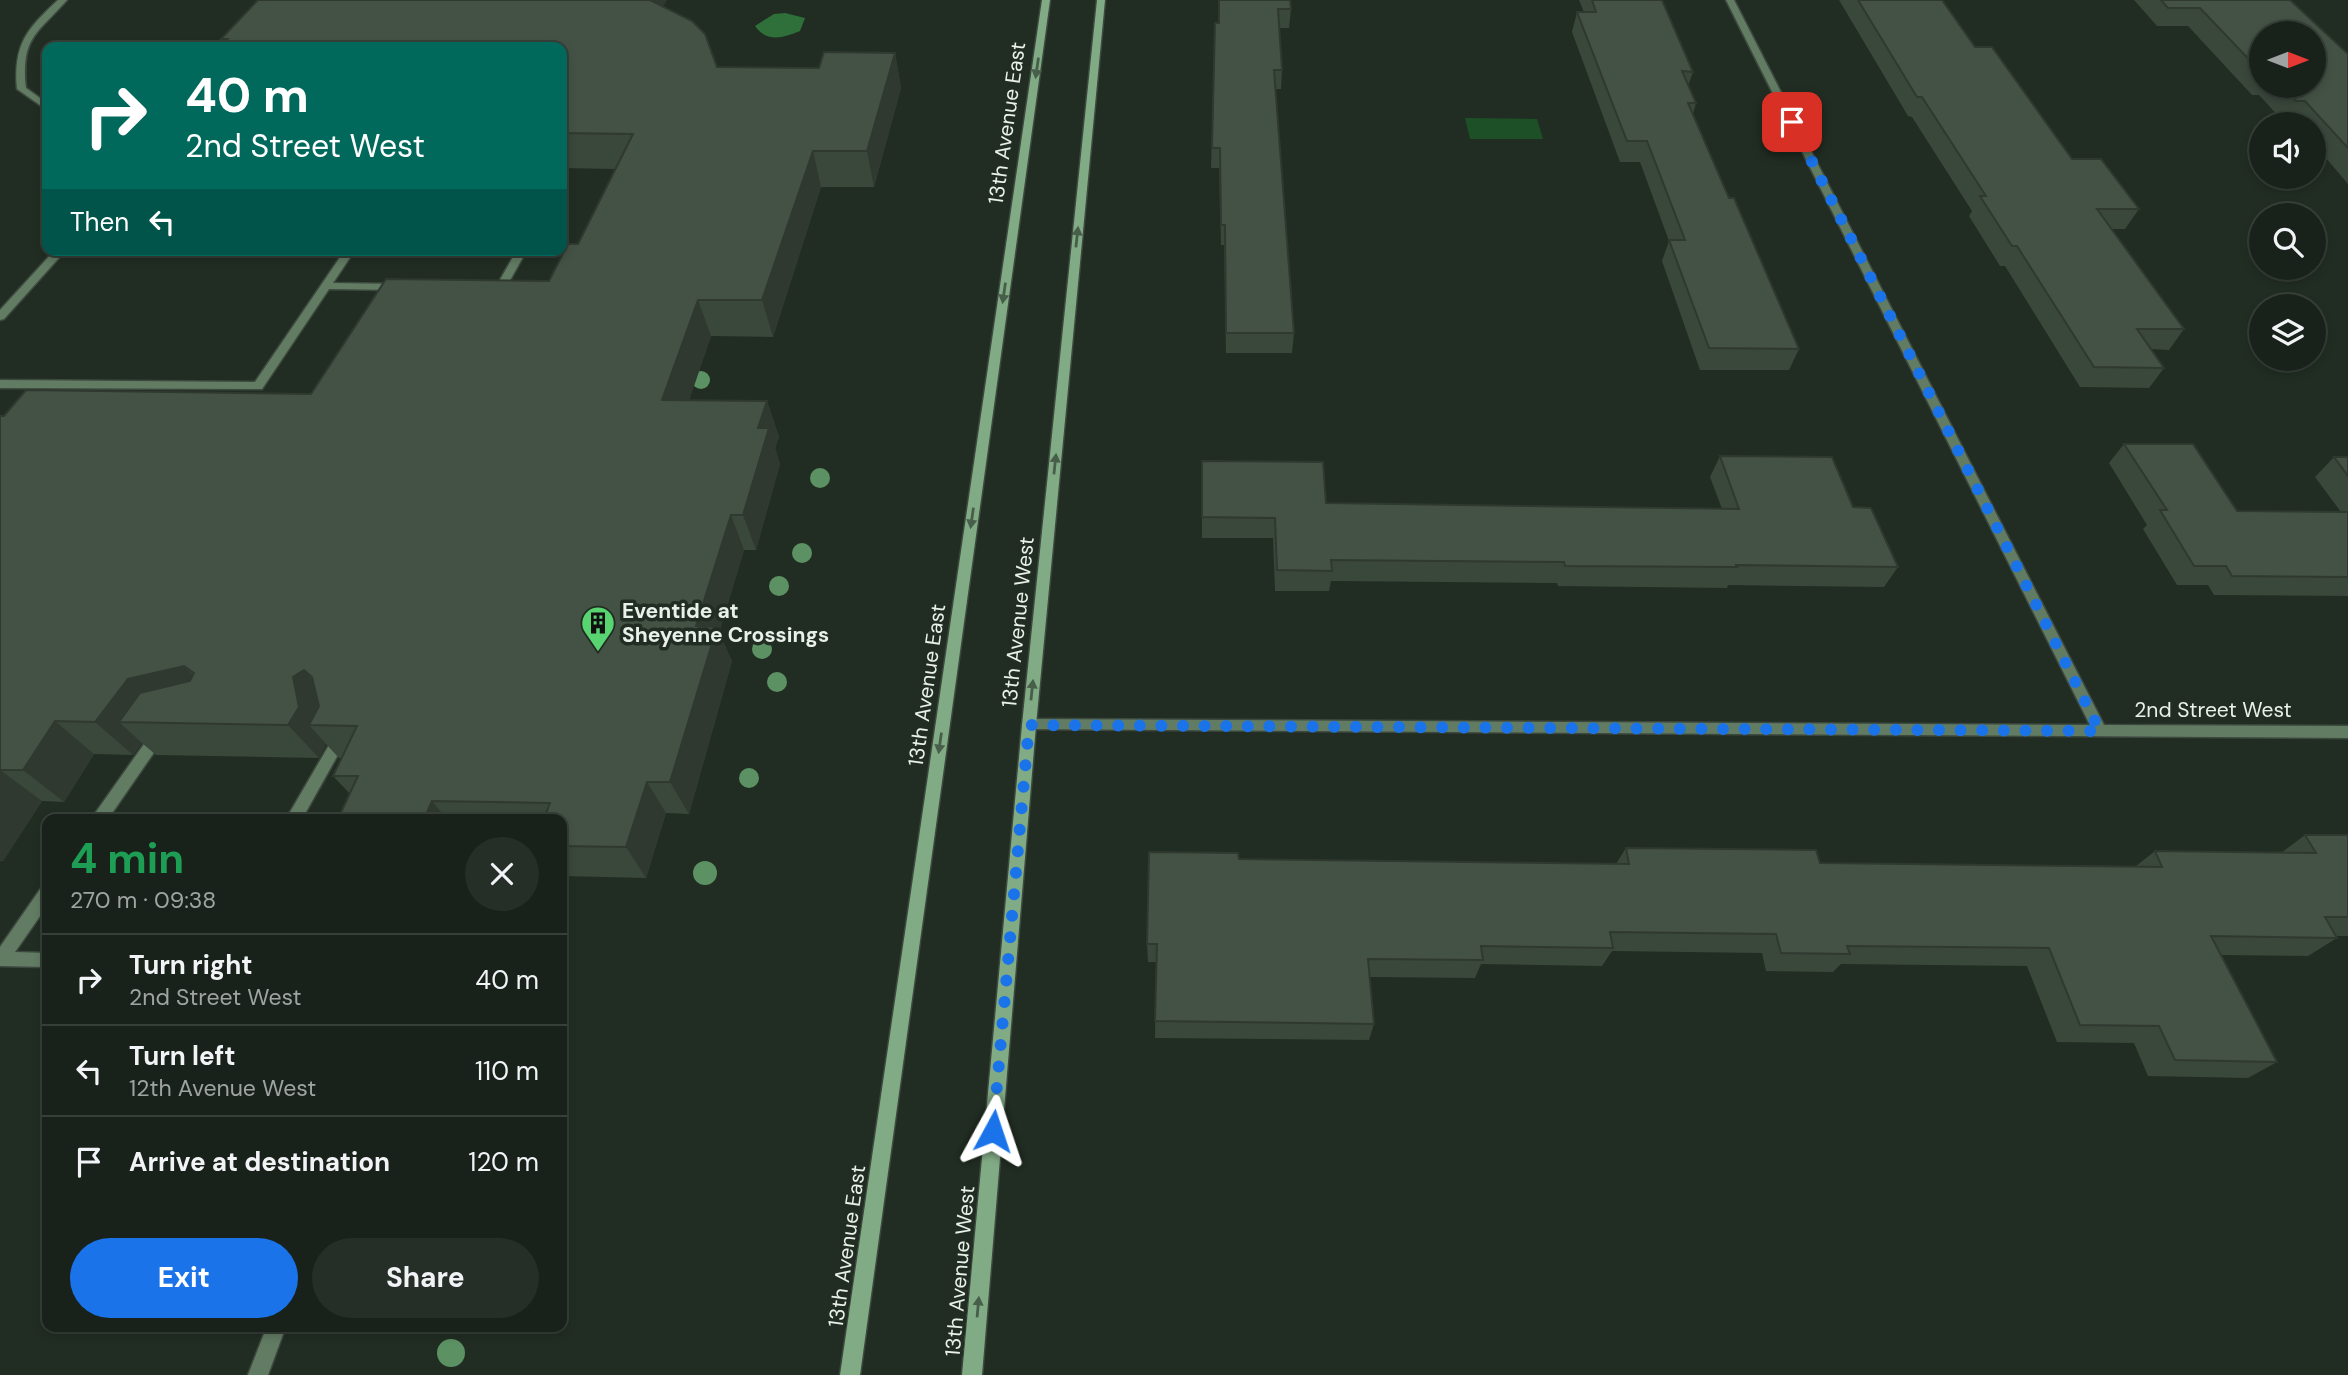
<!DOCTYPE html>
<meta charset="utf-8">
<style>
body{margin:0;font-family:"DM Sans",sans-serif;background:#262f27;color:#f1f3f6;height:100vh;display:flex;flex-direction:column;font-size:26px;white-space:nowrap}
*{box-sizing:border-box;margin:0}
p{font-size:23px;color:#9fa4a2}
.icon{flex:none;width:38px;height:38px;fill:none;stroke:currentColor;stroke-width:2;stroke-linecap:round;stroke-linejoin:round}
.map{position:relative;flex:1;overflow:hidden}
.details{position:absolute;left:42px;top:814px;width:525px;height:518px;display:flex;flex-direction:column;background:#19221a;border-radius:14px;box-shadow:0 4px 10px #0003,0 0 0 2px #373f39}
.details>*{flex:none}
.banner{position:absolute;left:42px;top:42px;width:525px;height:214px;border-radius:14px;box-shadow:0 4px 10px #0003,0 0 0 2px #373f39;background:#00695c;color:#fff;overflow:hidden}
.needle{width:46px;rotate:90deg}
.tools{position:absolute;left:2249px;top:21px;display:grid;gap:14px}
.tools a{display:grid;place-items:center;width:77px;height:77px;border-radius:50%;background:#19221a;box-shadow:0 4px 10px #0003,0 0 0 2px #373f39;font-size:35px}
.pin{position:absolute;display:grid;place-items:center;width:60px;height:60px;color:#fff;margin:-30px;border-radius:14px;box-shadow:0 4px 10px #0006}
.me{position:absolute;width:77px;margin:-38px;rotate:5deg;stroke-linejoin:round;filter:drop-shadow(0 0 5px #0008)}
.turn{display:flex;align-items:center;gap:24px;height:147px;padding:0 28px;font-size:32px}
.turn .icon{width:91px;height:91px;stroke-width:2.5}
.turn b{display:block;font-size:49px;line-height:60px}
.then{display:flex;align-items:center;height:66px;padding:0 28px;background:#0003;gap:14px;font-size:26px}
.round{display:grid;place-items:center;flex:none;width:74px;height:74px;border-radius:37px;background:#262f27}
.summary{display:flex;align-items:center;justify-content:space-between;height:119px;padding:0 28px}
h1{font-size:42px;font-weight:700;line-height:52px;color:#1e9e55}
.cta{display:flex;gap:14px;margin-top:auto;padding:14px 28px}
.cta a{flex:1;height:80px;border-radius:42px;background:#1a73e8;color:#fff;font-size:28px;font-weight:700;line-height:80px;text-align:center}
.cta a+a{background:#262f27;color:#f1f3f6}
ul{padding:0;list-style:none}
li{display:flex;align-items:center;gap:21px;height:91px;padding:0 28px;border-top:2px solid #373f39}
li div{flex:1}
li b{display:block;font-size:26px}
li em{font-style:normal}
.map>svg:first-child{display:block}
.green{fill:#1e5028}
.water{fill:#2f6f3a}
.lines{fill:none;stroke-linecap:round;stroke-linejoin:round}
.lane-casing{stroke:#3d483e;stroke-width:3}
.street-casing{stroke:#3d483e;stroke-width:3}
.secondary-casing{stroke:#3d483e;stroke-width:3}
.lane{fill:#627c64;fill-rule:evenodd}
.street{fill:#627c64;fill-rule:evenodd}
.secondary{fill:#81ab85;fill-rule:evenodd}
.tree{fill:#5c9263}
.wall{fill:#3a473b;fill-rule:evenodd}
.shaded-wall{fill:#303930}
.building{fill:#445245;stroke:#303930;stroke-width:2}
.oneway{fill:#475f4a}
.route{stroke:#1a73e8;stroke-width:12;stroke-dasharray:0 21.6}
.labels{text-anchor:middle;stroke-width:7;stroke-linejoin:round;paint-order:stroke}
.street-label{font-size:21px;fill:#e9f1ea;stroke:#212d22}
.poi-label{font-size:21px;font-weight:bold;fill:#e9f1ea;stroke:#212d22;text-anchor:start}
</style>
<div class="map">
<svg width="2348" height="1375" viewBox="0 0 2348 1375">
<rect width="100%" height="100%" fill="#212d22"/>
<path class="green" d="M 1465,118 L 1537,119 L 1543,139 L 1470,139 Z"/>
<path class="water" d="M 785,13 L 805,18 L 800,31 C 783,38 767,43 755,26 L 774,14 Z"/>
<g class="lines">
<g class="lane-casing">
<g id="lane">
<path d="M 345,250 L 355,250 L 333,283 L 398,284 L 403,287 L 398,290 L 329,289 L 262,389 L 0,388 L 0,380 L 255,382 Z"/>
<path d="M 517,250 L 527,250 L 504,291 L 488,290 L 488,286 L 497,285 Z"/>
<path d="M 159,728 L 164,730 L 166,734 L 164,738 L 108,819 L 91,819 L 154,730 Z"/>
<path d="M 337,729 L 342,731 L 346,740 L 344,744 L 302,819 L 286,819 L 332,740 L 330,735 L 332,731 Z"/>
<path d="M 47,886 L 47,906 L 15,952 L 47,953 L 47,967 L 0,966 L 0,947 L 41,888 Z"/>
<path d="M 267,1326 L 286,1326 L 268,1375 L 248,1375 Z"/>
</g>
</g>
<g class="street-casing">
<g id="street">
<path d="M 58,0 L 67,0 C 37,34 21,37 26,88 L 47,103 L 47,110 L 17,89 C 13,44 27,29 58,0 Z"/>
<path d="M 1726,0 L 1734,0 L 2104,725 L 2348,726 L 2348,738 L 1024,729 L 1022,725 L 1024,721 L 1029,719 L 2090,725 Z"/>
<path d="M 55,250 L 66,250 L 4,319 L 0,320 L 0,310 Z"/>
</g>
</g>
<g class="secondary-casing">
<g id="secondary">
<path d="M 1042,0 L 1050,0 L 860,1375 L 840,1375 Z"/>
<path d="M 1097,0 L 1105,0 L 1036,725 L 982,1375 L 962,1375 L 1022,725 Z"/>
</g>
</g>
<use href="#lane" class="lane"/>
<use href="#street" class="street"/>
<use href="#secondary" class="secondary"/>
</g>
<g class="tree">
<circle cx="701" cy="380" r="9"/>
<circle cx="820" cy="478" r="10"/>
<circle cx="802" cy="553" r="10"/>
<circle cx="779" cy="586" r="10"/>
<circle cx="762" cy="649" r="10"/>
<circle cx="777" cy="682" r="10"/>
<circle cx="749" cy="778" r="10"/>
<circle cx="705" cy="873" r="12"/>
<circle cx="451" cy="1353" r="14"/>
</g>
<g class="wall">
<path d="M 1219,0 L 1290,0 L 1291,9 L 1289,28 L 1279,28 L 1282,70 L 1281,89 L 1275,89 L 1294,333 L 1292,353 L 1226,353 L 1224,245 L 1221,245 L 1219,168 L 1211,168 L 1215,23 L 1219,23 Z"/>
<path d="M 1579,0 L 1662,0 L 1693,72 L 1688,86 L 1696,103 L 1693,114 L 1729,198 L 1799,349 L 1789,370 L 1700,370 L 1662,261 L 1669,241 L 1640,162 L 1620,162 L 1572,32 L 1577,12 L 1584,12 Z"/>
<path d="M 1839,0 L 1942,0 L 1975,47 L 2072,159 L 2139,209 L 2125,229 L 2112,229 L 2184,329 L 2169,350 L 2151,349 L 2164,368 L 2149,388 L 2080,387 L 2005,266 L 2000,266 L 1969,216 L 1972,211 L 1912,117 L 1908,116 Z"/>
<path d="M 2134,0 L 2290,0 L 2348,54 L 2348,184 L 2314,144 L 2314,124 L 2296,124 L 2292,120 L 2282,120 L 2259,95 L 2252,95 L 2188,26 L 2157,26 ZM 2261,33 L 2314,86 L 2261,86 Z"/>
<path d="M 663,7 L 717,67 L 819,68 L 895,53 L 901,88 L 874,187 L 821,187 L 773,337 L 711,336 L 689,400 L 767,401 L 779,437 L 775,448 L 780,464 L 756,550 L 744,550 L 719,633 L 732,661 L 689,814 L 666,813 L 646,878 L 562,876 L 562,819 L 338,819 L 350,794 L 333,776 L 342,758 L 339,758 L 326,744 L 319,758 L 156,755 L 142,743 L 133,755 L 94,754 L 64,802 L 42,801 L 3,861 L 0,861 L 0,416 L 311,394 L 549,281 L 578,244 L 615,169 L 562,168 L 562,47 L 224,45 L 221,39 Z"/>
<path d="M 2124,444 L 2237,511 L 2341,512 L 2315,477 L 2334,457 L 2348,457 L 2348,596 L 2214,595 L 2208,585 L 2177,585 L 2143,529 L 2147,525 L 2109,463 Z"/>
<path d="M 1720,456 L 1853,507 L 1898,567 L 1884,587 L 1728,585 L 1727,588 L 1558,586 L 1557,583 L 1331,581 L 1329,591 L 1275,591 L 1273,538 L 1202,538 L 1202,482 L 1326,503 L 1722,509 L 1710,477 Z"/>
<path d="M 2305,835 L 2348,835 L 2348,936 L 2336,936 L 2337,938 L 2308,956 L 2221,955 L 2277,1062 L 2248,1078 L 2148,1076 L 2134,1043 L 2057,1042 L 2027,966 L 1841,964 L 1833,972 L 1766,971 L 1762,953 L 1612,951 L 1602,966 L 1481,964 L 1475,978 L 1370,977 L 1374,1024 L 1369,1040 L 1155,1038 L 1156,962 L 1148,962 L 1147,944 L 1239,859 L 1616,864 L 1626,848 L 1820,863 L 2136,866 L 2155,851 L 2281,853 Z"/>
</g>
<g class="shaded-wall">
<path d="M 641,0 L 667,0 L 651,29 Z"/>
<path d="M 895,53 L 901,88 L 874,187 L 867,151 Z"/>
<path d="M 813,151 L 821,187 L 773,337 L 762,300 Z"/>
<path d="M 698,300 L 711,336 L 677,436 L 662,400 Z"/>
<path d="M 767,401 L 779,437 L 775,448 L 780,464 L 756,550 L 743,515 L 758,428 Z"/>
<path d="M 731,515 L 744,550 L 719,633 L 732,661 L 689,814 L 670,782 L 696,626 Z"/>
<path d="M 184,666 L 217,699 L 119,722 L 142,743 L 133,755 L 95,722 L 128,679 Z"/>
<path d="M 304,670 L 333,704 L 309,725 L 326,744 L 319,758 L 288,725 L 293,677 Z"/>
<path d="M 55,721 L 94,754 L 64,802 L 23,770 Z"/>
<path d="M 0,770 L 42,801 L 3,861 L 0,860 Z"/>
<path d="M 647,782 L 666,813 L 646,878 L 626,847 Z"/>
<path d="M 432,801 L 447,819 L 424,819 Z"/>
</g>
<g class="building">
<path d="M 258,0 L 650,0 L 692,21 L 705,34 L 717,67 L 819,68 L 824,52 L 895,53 L 867,151 L 813,151 L 762,300 L 698,300 L 662,400 L 767,401 L 758,428 L 769,428 L 743,515 L 731,515 L 696,626 L 717,627 L 670,782 L 647,782 L 626,847 L 562,846 L 562,819 L 544,819 L 550,803 L 432,801 L 424,819 L 338,819 L 358,776 L 333,776 L 357,726 L 309,725 L 319,706 L 312,677 L 304,670 L 293,677 L 299,707 L 288,725 L 119,722 L 140,693 L 190,681 L 194,673 L 184,666 L 128,679 L 95,722 L 55,721 L 23,770 L 0,770 L 0,416 L 4,416 L 26,390 L 311,394 L 386,279 L 549,281 L 568,244 L 578,244 L 633,134 L 562,133 L 562,47 L 223,47 L 228,39 L 221,39 Z"/>
<path d="M 1219,0 L 1290,0 L 1291,9 L 1278,9 L 1282,70 L 1274,70 L 1294,333 L 1226,333 L 1225,225 L 1221,225 L 1220,148 L 1212,148 L 1215,23 L 1219,23 Z"/>
<path d="M 1592,0 L 1662,0 L 1693,72 L 1682,71 L 1696,103 L 1688,103 L 1729,198 L 1734,198 L 1799,349 L 1709,348 L 1669,240 L 1685,240 L 1647,141 L 1627,141 L 1577,12 L 1596,12 Z"/>
<path d="M 1858,0 L 1942,0 L 1975,47 L 1992,47 L 2072,159 L 2101,159 L 2139,209 L 2097,209 L 2184,329 L 2137,329 L 2164,368 L 2094,367 L 2017,246 L 2012,246 L 1980,196 L 1986,196 L 1922,97 L 1917,97 Z"/>
<path d="M 2161,0 L 2290,0 L 2348,54 L 2348,148 L 2305,101 L 2296,101 L 2281,86 L 2314,86 L 2314,33 L 2261,33 L 2261,72 L 2200,8 L 2168,8 Z"/>
<path d="M 2124,444 L 2193,444 L 2237,511 L 2348,512 L 2348,577 L 2232,576 L 2226,566 L 2194,566 L 2160,510 L 2167,510 Z"/>
<path d="M 1720,456 L 1832,457 L 1853,507 L 1871,508 L 1898,567 L 1736,565 L 1737,567 L 1565,566 L 1564,562 L 1331,560 L 1332,571 L 1277,570 L 1275,518 L 1202,517 L 1202,461 L 1323,462 L 1326,503 L 1739,509 Z"/>
<path d="M 2334,457 L 2348,457 L 2348,476 Z"/>
<path d="M 2305,835 L 2348,835 L 2348,917 L 2325,917 L 2337,938 L 2211,936 L 2277,1062 L 2175,1060 L 2159,1026 L 2080,1025 L 2049,948 L 1847,946 L 1850,954 L 1781,953 L 1776,934 L 1610,932 L 1613,948 L 1481,946 L 1483,960 L 1368,959 L 1374,1024 L 1155,1021 L 1157,944 L 1147,944 L 1149,852 L 1238,853 L 1239,859 L 1629,864 L 1626,848 L 1816,850 L 1820,863 L 2162,867 L 2155,851 L 2316,853 Z"/>
</g>
<defs><path id="oneway-solid" d="M-6-.8H1V-3.2L6.5 0L1 3.2V.8H-6Z" transform="scale(1.75)"/></defs>
<g class="oneway">
<use href="#oneway-solid" transform="translate(1037 68) rotate(98)"/>
<use href="#oneway-solid" transform="translate(1077 237) rotate(-84)"/>
<use href="#oneway-solid" transform="translate(1004 293) rotate(98)"/>
<use href="#oneway-solid" transform="translate(1055 464) rotate(-84)"/>
<use href="#oneway-solid" transform="translate(972 518) rotate(98)"/>
<use href="#oneway-solid" transform="translate(1032 690) rotate(-84)"/>
<use href="#oneway-solid" transform="translate(940 743) rotate(98)"/>
<use href="#oneway-solid" transform="translate(978 1307) rotate(-85)"/>
</g>
<g class="lines">
<path class="route" d="M 993,1131 L 1029,725 L 2100,731 L 1792,122"/>
</g>
<defs>
<g id="building-pin" transform="scale(1.75)"><path d="M0 17L-7.5 6A9.5 9.5 0 1 1 7.5 6Z" fill="#58d570" stroke="#212d22"/><path d="M-4-6H4V6H1V3H-1V6H-4ZM-2.5-4.3h1.7v1.8h-1.7ZM.8-4.3h1.7v1.8H.8ZM-2.5-1h1.7V.8h-1.7ZM.8-1h1.7V.8H.8Z" fill="#111"/></g>
</defs>
<g fill-rule="evenodd">
<use href="#building-pin" x="598" y="623"/>
</g>
<g class="labels">
<g class="street-label">
<text transform="translate(1007 123) rotate(-82)" y="7">13th Avenue East</text>
<text transform="translate(1018 622) rotate(-84)" y="7">13th Avenue West</text>
<text transform="translate(927 685) rotate(-82)" y="7">13th Avenue East</text>
<text x="2213" y="717">2nd Street West</text>
<text transform="translate(847 1246) rotate(-82)" y="7">13th Avenue East</text>
<text transform="translate(960 1271) rotate(-85)" y="7">13th Avenue West</text>
</g>
<g class="poi-label">
<text x="622" y="618">Eventide at<tspan x="622" dy="24">Sheyenne Crossings</tspan></text>
</g>
</g>
</svg>
<div class="tools">
<a><svg class="needle" viewBox="-14 -14 28 28"><path d="M0-13l5 13h-10z" fill="#e53935"/><path d="M0 13l5-13h-10z" fill="#9fa4a2"/></svg></a>
<a><svg class="icon" aria-label="sound" viewBox="0 0 24 24"><path d="M4 9h4l5-4v14l-5-4H4zM17 9q2 3 0 6"/></svg></a>
<a><svg class="icon" aria-label="search" viewBox="0 0 24 24"><circle cx="10" cy="10" r="6"/><path d="M15 15l6 6"/></svg></a>
<a><svg class="icon" aria-label="layers" viewBox="0 0 24 24"><path d="M12 4l9 5-9 5-9-5zM3 14l9 5 9-5"/></svg></a>
</div>
<div class="pin" style="left:1792px;top:122px;background:#d93025"><svg class="icon" aria-label="arrive" viewBox="0 0 24 24"><path d="M6 21V4h12l-3 4 3 4H6"/></svg></div>
<svg class="me" style="left:993px;top:1131px" viewBox="-20 -20 40 40"><path d="M0-17L14 15 0 8-14 15z" fill="#1a73e8" stroke="#fff" stroke-width="4"/></svg>
<div class="banner">
<div class="turn"><svg class="icon" aria-label="right" viewBox="0 0 24 24"><path d="M7 20v-9h11M14 6l5 5-5 5"/></svg><div><b>40 m</b>2nd Street West</div></div>
<div class="then">Then<svg class="icon" aria-label="left" viewBox="0 0 24 24"><path d="M17 20v-9H6M10 6l-5 5 5 5"/></svg></div>
</div>
<section class="details">
<div class="summary"><div><h1>4 min</h1><p>270 m · 09:38</p></div><a class="round"><svg class="icon" aria-label="close" viewBox="0 0 24 24"><path d="M6 6l12 12M18 6L6 18"/></svg></a></div>
<ul>
<li><svg class="icon" aria-label="right" viewBox="0 0 24 24"><path d="M7 20v-9h11M14 6l5 5-5 5"/></svg><div><b>Turn right</b><p>2nd Street West</p></div><em>40 m</em></li>
<li><svg class="icon" aria-label="left" viewBox="0 0 24 24"><path d="M17 20v-9H6M10 6l-5 5 5 5"/></svg><div><b>Turn left</b><p>12th Avenue West</p></div><em>110 m</em></li>
<li><svg class="icon" aria-label="arrive" viewBox="0 0 24 24"><path d="M6 21V4h12l-3 4 3 4H6"/></svg><div><b>Arrive at destination</b></div><em>120 m</em></li>
</ul>
<div class="cta"><a>Exit</a><a>Share</a></div>
</section>
</div>
